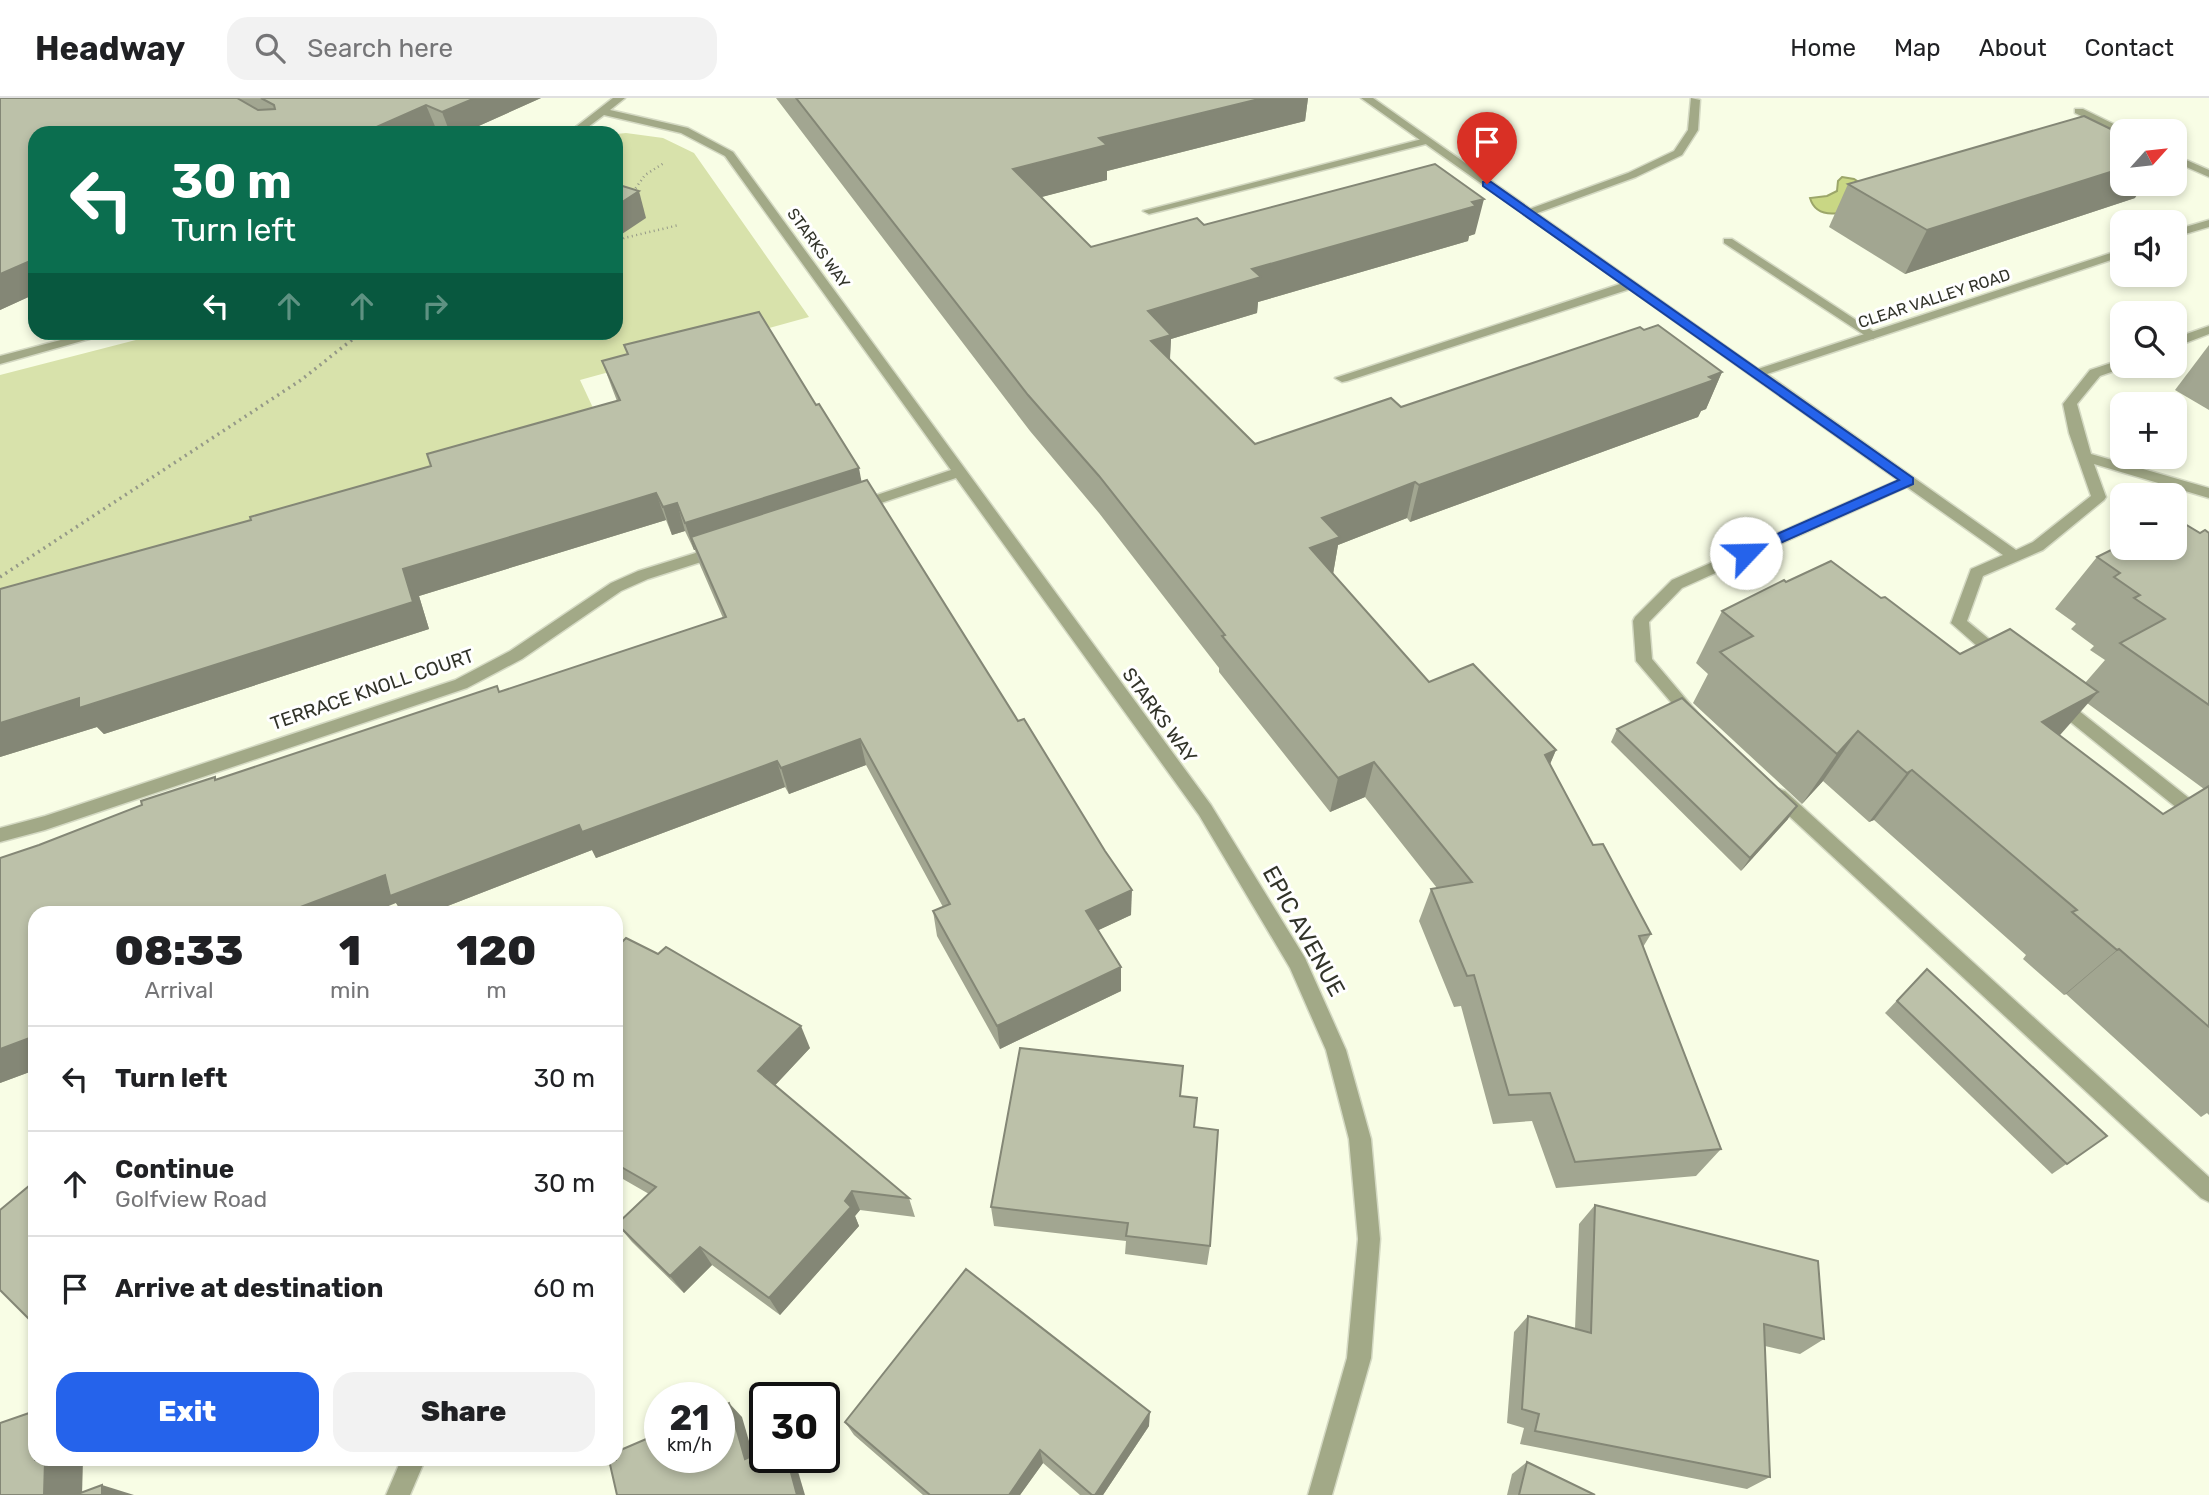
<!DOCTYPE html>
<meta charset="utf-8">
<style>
body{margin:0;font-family:Rubik,sans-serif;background:#f2f2f2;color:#202124;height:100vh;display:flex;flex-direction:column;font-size:26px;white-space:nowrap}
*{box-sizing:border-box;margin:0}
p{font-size:23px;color:#757577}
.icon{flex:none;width:38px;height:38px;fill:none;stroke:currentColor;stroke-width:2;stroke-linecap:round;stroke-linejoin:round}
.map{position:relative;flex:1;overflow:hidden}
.panel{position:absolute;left:28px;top:808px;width:595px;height:560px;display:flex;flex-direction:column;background:#fff;border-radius:21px;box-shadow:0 4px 10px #0003}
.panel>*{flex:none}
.guide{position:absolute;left:28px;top:28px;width:595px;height:214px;border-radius:21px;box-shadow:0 4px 10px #0003;background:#0b6e4f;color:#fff;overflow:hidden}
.needle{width:46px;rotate:63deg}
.tools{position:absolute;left:2110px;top:21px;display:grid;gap:14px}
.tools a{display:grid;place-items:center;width:77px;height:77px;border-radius:14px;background:#fff;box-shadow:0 4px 10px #0003;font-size:35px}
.speed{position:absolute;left:644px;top:1284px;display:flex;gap:14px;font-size:35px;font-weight:700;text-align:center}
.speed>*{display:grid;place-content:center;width:91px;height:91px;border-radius:50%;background:#fff;box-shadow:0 4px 10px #0003;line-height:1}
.speed small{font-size:18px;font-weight:400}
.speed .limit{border:4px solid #111;border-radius:10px;background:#fff;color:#111}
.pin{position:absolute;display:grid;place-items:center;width:60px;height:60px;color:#fff;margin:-72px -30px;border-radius:50% 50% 50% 0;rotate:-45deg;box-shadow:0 0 7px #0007}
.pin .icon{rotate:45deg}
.me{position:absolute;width:77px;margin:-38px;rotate:66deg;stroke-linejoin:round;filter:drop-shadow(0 0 5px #0008)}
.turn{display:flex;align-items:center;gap:24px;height:147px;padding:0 28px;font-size:32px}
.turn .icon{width:91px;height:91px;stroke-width:2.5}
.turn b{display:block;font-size:49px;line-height:60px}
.lanes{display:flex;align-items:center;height:66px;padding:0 28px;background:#0003;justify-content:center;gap:35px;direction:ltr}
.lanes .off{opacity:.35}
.eta{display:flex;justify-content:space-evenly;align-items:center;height:119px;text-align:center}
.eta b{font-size:42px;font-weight:800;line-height:49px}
.primary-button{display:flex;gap:14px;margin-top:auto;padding:14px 28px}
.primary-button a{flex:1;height:80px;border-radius:21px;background:#2563eb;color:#fff;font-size:28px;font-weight:800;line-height:80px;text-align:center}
.primary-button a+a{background:#f2f2f2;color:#202124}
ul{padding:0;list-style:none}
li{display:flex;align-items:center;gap:21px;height:105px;padding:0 28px;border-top:2px solid #e0e0e0}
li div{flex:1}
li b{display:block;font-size:26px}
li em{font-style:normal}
header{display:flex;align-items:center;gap:42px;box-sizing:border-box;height:98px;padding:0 35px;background:#fff;border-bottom:2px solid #e0e0e0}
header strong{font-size:33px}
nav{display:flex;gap:38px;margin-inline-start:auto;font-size:24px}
.search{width:490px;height:63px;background:#f2f2f2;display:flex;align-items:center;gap:18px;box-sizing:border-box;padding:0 24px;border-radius:21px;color:#757577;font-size:26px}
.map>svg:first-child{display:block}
.green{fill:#d8e2ab}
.water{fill:#c9d784;stroke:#9ca669;stroke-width:2}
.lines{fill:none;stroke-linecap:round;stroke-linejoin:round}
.service-casing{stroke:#d4d9c3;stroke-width:3}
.minor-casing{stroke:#d4d9c3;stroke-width:3}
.path-far1{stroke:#959988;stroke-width:2.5;stroke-dasharray:1 3.5;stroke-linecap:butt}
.path{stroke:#959988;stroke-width:3.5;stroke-dasharray:2 4.5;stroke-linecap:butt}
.service{fill:#a2a987;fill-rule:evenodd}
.minor{fill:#a2a987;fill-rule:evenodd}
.wall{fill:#a2a691;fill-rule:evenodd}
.shaded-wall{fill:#848776}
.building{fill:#bcc1a9;stroke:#848776;stroke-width:2}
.route{fill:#2563eb;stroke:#184099;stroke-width:2}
.labels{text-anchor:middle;stroke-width:6;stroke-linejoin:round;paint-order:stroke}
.far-street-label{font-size:16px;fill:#32342a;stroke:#fff}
.street-label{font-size:19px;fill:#32342a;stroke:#fff}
.near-street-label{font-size:23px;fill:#32342a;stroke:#fff}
</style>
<header>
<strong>Headway</strong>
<div class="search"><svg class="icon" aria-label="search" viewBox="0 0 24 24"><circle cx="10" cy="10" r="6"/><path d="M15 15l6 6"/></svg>Search here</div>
<nav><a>Home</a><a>Map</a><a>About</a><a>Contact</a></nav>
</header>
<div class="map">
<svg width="2209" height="1397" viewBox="0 0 2209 1397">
<rect width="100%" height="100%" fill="#f8fde5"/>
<path class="green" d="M 626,35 L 663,40 L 694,55 L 809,219 L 580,282 L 601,327 L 0,501 L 0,277 L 163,235 L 616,234 L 616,36 Z"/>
<path class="water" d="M 1842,79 L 1854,81 L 1883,100 C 1864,107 1819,131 1810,100 L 1827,98 L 1837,93 L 1838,83 Z"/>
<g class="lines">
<g class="service-casing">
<g id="service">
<path d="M 1691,0 L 1700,2 L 1698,32 L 1682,57 L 1636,79 L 1532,117 L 1524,117 L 1524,113 L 1628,75 L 1674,53 L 1688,32 Z"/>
<path d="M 2075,11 L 2083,11 L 2128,33 L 2119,36 L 2075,15 Z"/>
<path d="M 1426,40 L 1431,43 L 1430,45 L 1149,116 L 1143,113 Z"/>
<path d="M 2175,57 L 2209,72 L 2209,79 L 2175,64 Z"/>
<path d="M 1724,141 L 1732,141 L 1879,237 L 1873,241 L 1869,240 L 1724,145 Z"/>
<path d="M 1629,183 L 1635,187 L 1633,190 L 1347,283 L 1342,284 L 1335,280 Z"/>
</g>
</g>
<g class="minor-casing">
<g id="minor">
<path d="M 613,0 L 625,0 L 610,12 L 688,30 L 733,54 L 1211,707 L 1305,860 L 1346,952 L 1371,1041 L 1380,1141 L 1371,1260 L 1332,1397 L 1308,1397 L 1347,1260 L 1358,1141 L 1349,1041 L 1326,952 L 1290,870 L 1199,717 L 956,380 L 863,411 L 853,411 L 851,408 L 853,405 L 951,372 L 725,58 L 681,35 L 604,17 L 580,35 L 568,35 Z"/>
<path d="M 1361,0 L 1373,0 L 1758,271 L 2123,151 L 2123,158 L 1767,276 L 2016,452 L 2033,444 L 2091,398 L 2069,335 L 2063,306 L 2090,272 L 2123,261 L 2123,268 L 2128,268 L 2100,278 L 2077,306 L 2091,356 L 2209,390 L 2209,400 L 2094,366 L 2106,399 L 2104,402 L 2043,452 L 1983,478 L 1967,523 L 2006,555 L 2008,559 L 2000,565 L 1994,563 L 1951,525 L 1971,471 L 2003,457 L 1907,389 L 1682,490 L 1649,524 L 1652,561 L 1702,620 L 1694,626 L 1688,624 L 1636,563 L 1633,523 L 1635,519 L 1672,482 L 1898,382 Z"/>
<path d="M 2209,122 L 2209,129 L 2175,139 L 2175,132 Z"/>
<path d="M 2209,228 L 2209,236 L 2175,249 L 2175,240 Z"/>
<path d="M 91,234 L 114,234 L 0,266 L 0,258 Z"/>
<path d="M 718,448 L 723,449 L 725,453 L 723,457 L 648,481 L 621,493 L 522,561 L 467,590 L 45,732 L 0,744 L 0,730 L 45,718 L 455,582 L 510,553 L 611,485 L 638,473 Z"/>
<path d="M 2058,599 L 2064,601 L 2209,716 L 2209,733 L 2203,731 L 2052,609 L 2050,605 Z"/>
<path d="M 1779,691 L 1785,693 L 2209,1079 L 2209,1104 L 2201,1100 L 1773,703 L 1770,698 L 1773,693 Z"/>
<path d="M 401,1362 L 425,1362 L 410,1397 L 386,1397 Z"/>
</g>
</g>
<g class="path-far1">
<path d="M 633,94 L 645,77 L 664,65"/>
<path d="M 616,146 L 624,140 L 679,127"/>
<path d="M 351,243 L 362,234"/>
</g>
<path class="path" d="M 0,479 L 301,282 L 353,241"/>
<use href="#service" class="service"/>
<use href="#minor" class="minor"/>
</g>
<g class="wall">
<path d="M 0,0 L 541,0 L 463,35 L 441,35 L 437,33 L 35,35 L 35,196 L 0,212 Z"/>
<path d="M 776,0 L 1308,0 L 1305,23 L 1107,73 L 1107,82 L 1041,99 L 1091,149 L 1204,127 L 1475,136 L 1469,138 L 1468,143 L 1258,204 L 1257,215 L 1171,241 L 1170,262 L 1255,346 L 1401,309 L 1644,232 L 1722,274 L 1706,311 L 1701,313 L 1698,319 L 1410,424 L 1407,420 L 1338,447 L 1333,476 L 1429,584 L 1556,652 L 1550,666 L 1593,747 L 1651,836 L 1643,849 L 1721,1051 L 1696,1078 L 1556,1090 L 1532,1023 L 1493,1026 L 1461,908 L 1454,909 L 1419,823 L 1431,791 L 1437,790 L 1365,699 L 1330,714 L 1219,574 L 1219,570 L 1099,415 L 1030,333 Z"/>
<path d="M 1848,86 L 2135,100 L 1905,176 L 1829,129 Z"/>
<path d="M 2209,247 L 2209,312 L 2175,292 Z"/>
<path d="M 602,263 L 862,384 L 1131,817 L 1098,832 L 1121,869 L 1121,893 L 1000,951 L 937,838 L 933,813 L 943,809 L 866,667 L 789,696 L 785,689 L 596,760 L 592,752 L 427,816 L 403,816 L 396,805 L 35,816 L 35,972 L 0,985 L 39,747 L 217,682 L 500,594 L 723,520 L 700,467 L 695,452 L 694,452 L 685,433 L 672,437 L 666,422 L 419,498 L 429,531 L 104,636 L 97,629 L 0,659 L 0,491 L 251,422 L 431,368 L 617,303 L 612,290 Z"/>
<path d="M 2200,435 L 2209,435 L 2209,1017 L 2207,1015 L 2201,1019 L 2066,896 L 2064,897 L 2023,861 L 2026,857 L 1874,722 L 1869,724 L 1823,683 L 1802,706 L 1693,605 L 1708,576 L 1696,565 L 1722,513 L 1786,484 L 1881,500 L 1960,556 L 2085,585 L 2105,562 L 2090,552 L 2094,548 L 2071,531 L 2076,526 L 2055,511 L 2097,459 ZM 2087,605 L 2204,691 L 2163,716 L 2059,637 Z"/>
<path d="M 1617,631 L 1788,721 L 1741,773 L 1611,644 Z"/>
<path d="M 616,850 L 810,950 L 775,987 L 909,1100 L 915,1119 L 860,1112 L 855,1118 L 859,1128 L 780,1217 L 712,1167 L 684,1195 L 632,1144 L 617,1126 L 649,1096 L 616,1077 Z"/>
<path d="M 1927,871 L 2107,1038 L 2052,1076 L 1885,915 Z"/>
<path d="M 1180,998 L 1194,1029 L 1210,1148 L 1207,1167 L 1125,1156 L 1126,1143 L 994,1128 L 991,1109 Z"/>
<path d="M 1595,1107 L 1824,1241 L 1800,1256 L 1765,1248 L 1770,1379 L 1747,1391 L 1520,1346 L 1524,1330 L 1507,1325 L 1514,1234 L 1528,1218 L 1575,1231 L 1579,1126 Z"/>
<path d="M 845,1324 L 1149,1328 L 1103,1397 L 1080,1397 L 1043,1365 L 1020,1397 L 923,1397 L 854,1337 Z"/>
<path d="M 1527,1364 L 1595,1397 L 1507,1397 L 1512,1376 Z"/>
</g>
<g class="shaded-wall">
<path d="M 475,0 L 541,0 L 463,35 L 450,35 L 442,14 Z"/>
<path d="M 1263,0 L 1308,0 L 1305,23 L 1107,73 L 1107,82 L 1015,106 L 1013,71 L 1099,40 Z"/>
<path d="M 426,7 L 437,33 L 432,35 L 363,35 Z"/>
<path d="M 2123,70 L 2123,86 L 2144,86 L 2135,100 L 1905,176 L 1927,132 Z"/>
<path d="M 639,93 L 646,120 L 616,140 L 616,108 Z"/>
<path d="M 1484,101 L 1475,136 L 1469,138 L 1468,143 L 1258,204 L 1257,215 L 1171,241 L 1169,273 L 1149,280 L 1148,213 L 1252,171 Z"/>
<path d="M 28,164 L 35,175 L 35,196 L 0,212 L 0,176 Z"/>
<path d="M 1722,274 L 1706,311 L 1701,313 L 1698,319 L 1410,424 L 1419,387 Z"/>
<path d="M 859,370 L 864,397 L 691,439 L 695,452 L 694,452 L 685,425 Z"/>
<path d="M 1415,384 L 1407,420 L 1338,447 L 1333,476 L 1310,450 L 1322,420 Z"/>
<path d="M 656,395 L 666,422 L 419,498 L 429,531 L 104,636 L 97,629 L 0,659 L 0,625 L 403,471 Z"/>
<path d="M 677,405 L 685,433 L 672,437 L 663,409 Z"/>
<path d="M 2098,594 L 2053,645 L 2042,624 Z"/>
<path d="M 1858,633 L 1823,683 L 1802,706 L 1837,656 Z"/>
<path d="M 860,641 L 866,667 L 789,696 L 781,670 Z"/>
<path d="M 1556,652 L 1541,687 L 1545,657 Z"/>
<path d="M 777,663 L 785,689 L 596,760 L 592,752 L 427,816 L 403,816 L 396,805 L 369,816 L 282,816 L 385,777 L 579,727 Z"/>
<path d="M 1374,664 L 1365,699 L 1330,714 L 1338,680 Z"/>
<path d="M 1912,672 L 1874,722 L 1869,724 L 1907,675 Z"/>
<path d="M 1797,708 L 1788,721 L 1741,773 L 1750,760 Z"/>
<path d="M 1132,792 L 1131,817 L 1086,838 L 1086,813 Z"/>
<path d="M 2119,851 L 2066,896 L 2064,897 L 2117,852 Z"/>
<path d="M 1121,869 L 1121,893 L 1000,951 L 997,928 Z"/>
<path d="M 801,928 L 810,950 L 768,995 L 758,973 Z"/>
<path d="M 35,938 L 35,972 L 0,985 L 0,951 Z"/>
<path d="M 852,1093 L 860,1112 L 855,1118 L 859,1128 L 780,1217 L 769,1200 Z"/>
<path d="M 700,1149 L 712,1167 L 684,1195 L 670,1178 Z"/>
<path d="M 729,1305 L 742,1319 L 758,1374 L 745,1361 Z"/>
<path d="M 1150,1314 L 1149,1328 L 1103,1397 L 1095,1397 Z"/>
<path d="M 1040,1352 L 1043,1365 L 1020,1397 L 1009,1397 Z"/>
<path d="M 787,1360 L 794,1360 L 805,1397 L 797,1397 Z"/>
<path d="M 45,1362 L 83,1362 L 82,1397 L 44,1397 Z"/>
<path d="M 102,1387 L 134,1397 L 102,1397 Z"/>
</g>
<g class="building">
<path d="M 0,0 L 237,0 L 258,12 L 275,11 L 274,7 L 261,0 L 475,0 L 442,14 L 426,7 L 363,35 L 35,35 L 35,169 L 28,164 L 0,176 Z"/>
<path d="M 796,0 L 1263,0 L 1099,40 L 1107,47 L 1013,71 L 1091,149 L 1197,120 L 1204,127 L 1435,66 L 1484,101 L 1472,104 L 1476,108 L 1252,171 L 1261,179 L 1148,213 L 1171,237 L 1151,243 L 1255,346 L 1391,300 L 1401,309 L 1640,229 L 1644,232 L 1658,227 L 1722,274 L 1709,279 L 1714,282 L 1419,387 L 1415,384 L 1322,420 L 1340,439 L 1310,450 L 1429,584 L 1473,566 L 1556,652 L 1545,657 L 1593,747 L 1603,746 L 1651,836 L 1639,838 L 1721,1051 L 1575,1064 L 1550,995 L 1509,997 L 1474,877 L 1467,878 L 1431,791 L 1472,784 L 1374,664 L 1338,680 L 1222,538 L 1225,537 L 1099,378 L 1028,297 Z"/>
<path d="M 2084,18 L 2123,37 L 2123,70 L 1927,132 L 1848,86 Z"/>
<path d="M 616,86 L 639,93 L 616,108 Z"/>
<path d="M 759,214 L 816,307 L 819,306 L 859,370 L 685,425 L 677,405 L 663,409 L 656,395 L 577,419 L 403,471 L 413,504 L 79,610 L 79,600 L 0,625 L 0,491 L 251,422 L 250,419 L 431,368 L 427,356 L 620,302 L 602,263 L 628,256 L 624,247 Z"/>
<path d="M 867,382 L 1018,623 L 1024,621 L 1105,753 L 1132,792 L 1086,813 L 1121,869 L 997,928 L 933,813 L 950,806 L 860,641 L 781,670 L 777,663 L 582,734 L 579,727 L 390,798 L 385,777 L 282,816 L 35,816 L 35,938 L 0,951 L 0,760 L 39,747 L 142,707 L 141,703 L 215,679 L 215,682 L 497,588 L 499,594 L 726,519 L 691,439 Z"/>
<path d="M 2175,420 L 2200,435 L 2205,432 L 2209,435 L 2209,607 L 2120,545 L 2165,521 L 2134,500 L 2140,497 L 2114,479 L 2120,475 L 2097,459 L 2123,446 L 2123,450 L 2175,450 Z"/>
<path d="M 1831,463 L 1881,500 L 1885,499 L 1960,556 L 2010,531 L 2098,594 L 2042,624 L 2163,716 L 2209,688 L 2209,929 L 2119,851 L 2117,852 L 2072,814 L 2077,812 L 1912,672 L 1907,675 L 1858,633 L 1837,656 L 1720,554 L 1753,538 L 1722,513 L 1784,482 L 1786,484 Z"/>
<path d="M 1682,600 L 1797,708 L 1750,760 L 1617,631 Z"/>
<path d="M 626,840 L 658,856 L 666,849 L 801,928 L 758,973 L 909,1100 L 852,1093 L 845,1103 L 851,1109 L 769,1200 L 700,1149 L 670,1178 L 617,1126 L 656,1089 L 616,1066 L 616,850 Z"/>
<path d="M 1927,871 L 2107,1038 L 2067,1066 L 1897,903 Z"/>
<path d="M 1020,950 L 1183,968 L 1180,998 L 1197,1000 L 1194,1029 L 1218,1032 L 1210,1148 L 1126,1138 L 1128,1125 L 991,1109 Z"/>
<path d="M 35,1083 L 35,1227 L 0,1192 L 0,1112 Z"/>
<path d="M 1595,1107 L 1818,1163 L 1824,1241 L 1764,1226 L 1770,1379 L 1535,1333 L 1539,1316 L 1522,1311 L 1528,1218 L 1591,1235 Z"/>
<path d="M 966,1171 L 1150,1314 L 1095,1397 L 1092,1397 L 1040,1352 L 1009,1397 L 930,1397 L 845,1324 Z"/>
<path d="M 729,1305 L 745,1361 L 765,1352 L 765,1360 L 787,1360 L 797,1397 L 617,1397 L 609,1362 L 616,1362 L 616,1354 L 660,1335 L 660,1360 L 719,1360 L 719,1309 Z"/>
<path d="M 35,1313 L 35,1362 L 45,1362 L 44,1397 L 0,1397 L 0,1325 Z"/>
<path d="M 1527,1364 L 1595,1397 L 1519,1397 Z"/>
<path d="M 102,1387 L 102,1397 L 75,1397 Z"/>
</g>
<path class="route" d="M 1483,84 L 1491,84 L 1913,380 L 1913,386 L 1751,458 L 1741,458 L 1741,452 L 1899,382 L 1483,88 Z"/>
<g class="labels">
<g class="far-street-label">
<text transform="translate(819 150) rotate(54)" y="6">STARKS WAY</text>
<text transform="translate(1934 200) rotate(-18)" y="6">CLEAR VALLEY ROAD</text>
</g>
<g class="street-label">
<text transform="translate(372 591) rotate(-19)" y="7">TERRACE KNOLL COURT</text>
<text transform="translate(1160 617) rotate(54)" y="7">STARKS WAY</text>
</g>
<g class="near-street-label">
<text transform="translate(1304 833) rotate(61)" y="8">EPIC AVENUE</text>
</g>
</g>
</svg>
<div class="tools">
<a><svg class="needle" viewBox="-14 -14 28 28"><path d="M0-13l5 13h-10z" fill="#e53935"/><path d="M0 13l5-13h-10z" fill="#757577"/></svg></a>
<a><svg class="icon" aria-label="sound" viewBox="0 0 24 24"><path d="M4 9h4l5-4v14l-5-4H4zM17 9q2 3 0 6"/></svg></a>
<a><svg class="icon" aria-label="search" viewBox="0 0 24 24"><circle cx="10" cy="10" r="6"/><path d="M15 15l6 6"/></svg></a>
<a>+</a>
<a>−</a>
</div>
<div class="speed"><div>21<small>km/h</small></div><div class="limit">30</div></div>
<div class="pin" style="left:1487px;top:86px;background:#d93025"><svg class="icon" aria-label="arrive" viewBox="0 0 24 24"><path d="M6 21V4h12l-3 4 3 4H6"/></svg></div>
<svg class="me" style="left:1746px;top:455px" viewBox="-20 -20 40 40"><circle r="19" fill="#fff"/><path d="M0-13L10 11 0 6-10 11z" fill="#2563eb"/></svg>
<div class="guide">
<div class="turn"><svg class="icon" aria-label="left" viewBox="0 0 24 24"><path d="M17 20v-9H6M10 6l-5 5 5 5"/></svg><div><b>30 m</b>Turn left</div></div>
<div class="lanes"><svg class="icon" aria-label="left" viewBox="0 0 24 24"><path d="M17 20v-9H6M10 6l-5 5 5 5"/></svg><svg class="icon off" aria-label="ahead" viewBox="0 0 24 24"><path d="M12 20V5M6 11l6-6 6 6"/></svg><svg class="icon off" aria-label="ahead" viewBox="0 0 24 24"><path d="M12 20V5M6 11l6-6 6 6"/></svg><svg class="icon off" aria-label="right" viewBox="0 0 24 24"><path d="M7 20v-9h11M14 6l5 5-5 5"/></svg></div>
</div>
<section class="panel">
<div class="eta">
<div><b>08:33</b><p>Arrival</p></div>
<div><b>1</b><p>min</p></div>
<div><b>120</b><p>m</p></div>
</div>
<ul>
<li><svg class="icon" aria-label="left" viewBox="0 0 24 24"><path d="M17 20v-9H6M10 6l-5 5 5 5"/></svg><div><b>Turn left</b></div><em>30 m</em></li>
<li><svg class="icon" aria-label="ahead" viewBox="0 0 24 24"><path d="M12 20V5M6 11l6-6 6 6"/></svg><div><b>Continue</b><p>Golfview Road</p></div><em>30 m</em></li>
<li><svg class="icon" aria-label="arrive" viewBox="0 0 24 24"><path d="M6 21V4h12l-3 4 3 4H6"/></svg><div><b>Arrive at destination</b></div><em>60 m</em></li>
</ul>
<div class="primary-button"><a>Exit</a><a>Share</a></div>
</section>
</div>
